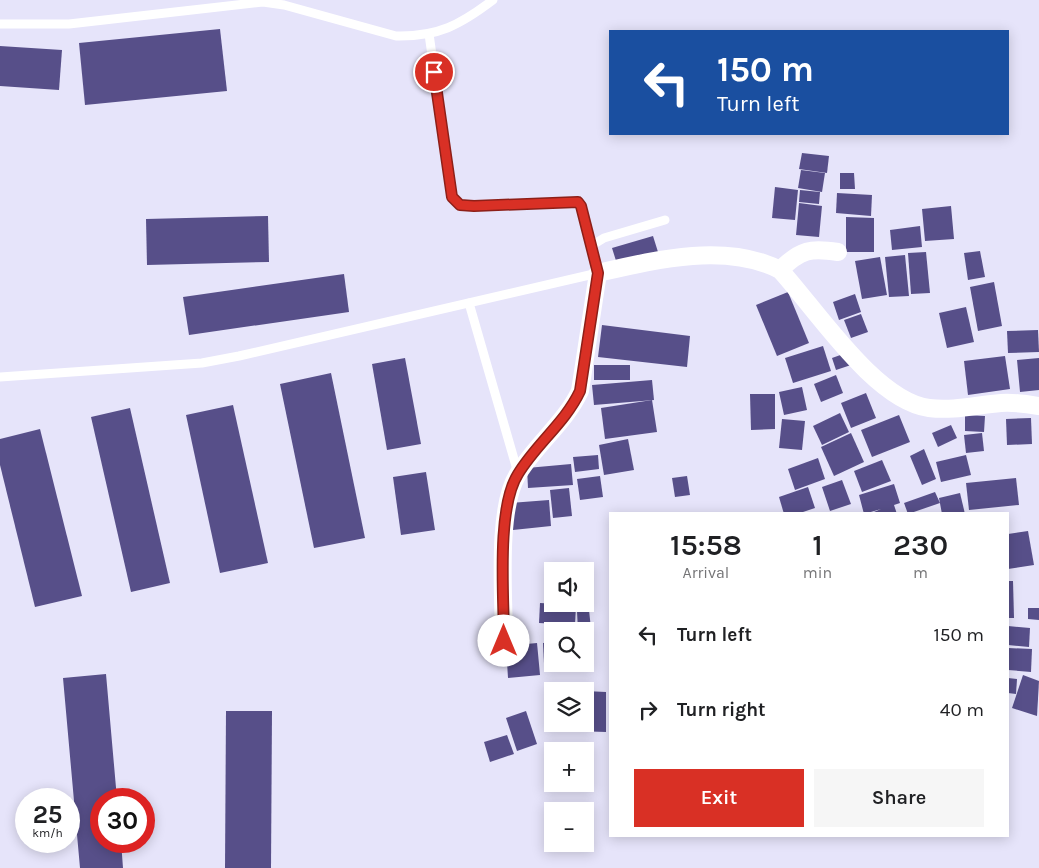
<!DOCTYPE html>
<meta charset="utf-8">
<style>
body{margin:0;font-family:Karla,sans-serif;background:#f6f6f6;color:#202124;height:100vh;display:flex;flex-direction:column;font-size:19px;white-space:nowrap}
*{box-sizing:border-box;margin:0}
p{font-size:16px;color:#757577}
.icon{flex:none;width:28px;height:28px;fill:none;stroke:currentColor;stroke-width:2;stroke-linecap:round;stroke-linejoin:round}
.map{position:relative;flex:1;overflow:hidden}
.panel{position:absolute;left:609px;top:512px;width:400px;height:325px;display:flex;flex-direction:column;background:#fff;border-radius:0px;box-shadow:0 2px 12px #0003}
.panel>*{flex:none}
.banner{position:absolute;left:609px;top:30px;width:400px;height:105px;border-radius:0px;box-shadow:0 2px 12px #0003;background:#1a4fa0;color:#fff;overflow:hidden}
.controls{position:absolute;left:544px;top:562px;display:grid;gap:10px}
.controls a{display:grid;place-items:center;width:50px;height:50px;border-radius:0px;background:#fff;box-shadow:0 2px 12px #0003;font-size:25px}
.speed{position:absolute;left:15px;top:788px;display:flex;gap:10px;font-size:25px;font-weight:700;text-align:center}
.speed>*{display:grid;place-content:center;width:65px;height:65px;border-radius:50%;background:#fff;box-shadow:0 2px 12px #0003;line-height:1}
.speed small{font-size:12px;font-weight:400}
.speed .limit{border:8px solid #d22;background:#fff;color:#111}
.pin{position:absolute;display:grid;place-items:center;width:42px;height:42px;color:#fff;margin:-21px;border:2px solid #fff;border-radius:50%;box-shadow:0 1px 5px #0007}
.me{position:absolute;width:55px;margin:-28px;rotate:0deg;stroke-linejoin:round;filter:drop-shadow(0 0 4px #0008)}
.turn{display:flex;align-items:center;gap:18px;height:105px;padding:0 25px;font-size:22px}
.turn .icon{width:65px;height:65px;stroke-width:2.5}
.turn b{display:block;font-size:35px;line-height:42px}
.eta{display:flex;justify-content:space-evenly;align-items:center;height:85px;text-align:center}
.eta b{font-size:30px;font-weight:600;line-height:35px}
.primary-button{display:flex;gap:10px;margin-top:auto;padding:10px 25px}
.primary-button a{flex:1;height:58px;border-radius:0px;background:#d93025;color:#fff;font-size:20px;font-weight:600;line-height:58px;text-align:center}
.primary-button a+a{background:#f6f6f6;color:#202124}
ul{padding:0;list-style:none}
li{display:flex;align-items:center;gap:15px;height:75px;padding:0 25px}
li div{flex:1}
li b{display:block;font-size:19px}
li em{font-style:normal}
.map>svg:first-child{display:block}
.building{fill:#574f89}
.lines{fill:none;stroke-linecap:round;stroke-linejoin:round}
.service{stroke:#fff;stroke-width:9}
.minor{stroke:#fff;stroke-width:18}
.route-casing{stroke:#8d1f18;stroke-width:12}
.route{stroke:#d93025;stroke-width:9}
</style>
<div class="map">
<svg width="1039" height="868" viewBox="0 0 1039 868">
<rect width="100%" height="100%" fill="#e6e4fa"/>
<g class="building">
<path d="M 220,29 L 227,91 L 85,105 L 79,43 Z"/>
<path d="M 0,46 L 62,50 L 59,90 L 0,86 Z"/>
<path d="M 802,153 L 829,156 L 827,173 L 799,169 Z"/>
<path d="M 801,170 L 825,173 L 822,192 L 798,188 Z"/>
<path d="M 840,173 L 854,173 L 855,189 L 840,189 Z"/>
<path d="M 775,187 L 798,190 L 795,220 L 772,218 Z"/>
<path d="M 800,190 L 820,192 L 819,204 L 799,202 Z"/>
<path d="M 837,193 L 872,195 L 871,216 L 836,213 Z"/>
<path d="M 799,203 L 822,206 L 819,237 L 796,235 Z"/>
<path d="M 951,206 L 954,239 L 925,241 L 922,209 Z"/>
<path d="M 268,216 L 269,262 L 147,265 L 146,219 Z"/>
<path d="M 846,217 L 874,218 L 874,252 L 846,252 Z"/>
<path d="M 920,226 L 922,247 L 892,250 L 890,230 Z"/>
<path d="M 653,236 L 658,252 L 617,264 L 612,248 Z"/>
<path d="M 980,251 L 985,277 L 968,280 L 964,253 Z"/>
<path d="M 926,252 L 930,293 L 911,294 L 908,253 Z"/>
<path d="M 905,255 L 909,296 L 889,297 L 885,257 Z"/>
<path d="M 880,257 L 887,295 L 862,299 L 855,261 Z"/>
<path d="M 344,274 L 349,312 L 189,335 L 183,297 Z"/>
<path d="M 994,282 L 1002,326 L 978,331 L 970,287 Z"/>
<path d="M 788,292 L 809,343 L 777,356 L 756,305 Z"/>
<path d="M 855,294 L 861,312 L 839,320 L 833,302 Z"/>
<path d="M 966,307 L 974,342 L 947,348 L 939,313 Z"/>
<path d="M 861,314 L 868,332 L 851,338 L 844,320 Z"/>
<path d="M 602,325 L 690,336 L 687,367 L 598,357 Z"/>
<path d="M 1038,330 L 1039,352 L 1008,353 L 1007,331 Z"/>
<path d="M 823,346 L 831,371 L 793,383 L 785,358 Z"/>
<path d="M 846,353 L 851,365 L 836,370 L 832,358 Z"/>
<path d="M 1005,356 L 1010,389 L 968,395 L 964,361 Z"/>
<path d="M 405,358 L 421,444 L 387,450 L 372,364 Z"/>
<path d="M 1039,358 L 1039,390 L 1020,392 L 1017,360 Z"/>
<rect x="594" y="365" width="36" height="15"/>
<path d="M 331,373 L 365,538 L 314,548 L 280,384 Z"/>
<path d="M 836,375 L 843,393 L 821,402 L 814,384 Z"/>
<path d="M 652,380 L 654,400 L 594,405 L 592,385 Z"/>
<path d="M 802,387 L 807,410 L 784,415 L 779,392 Z"/>
<path d="M 866,393 L 876,418 L 851,428 L 841,403 Z"/>
<path d="M 750,394 L 775,394 L 775,429 L 751,430 Z"/>
<path d="M 652,400 L 657,432 L 605,439 L 601,408 Z"/>
<path d="M 233,405 L 268,563 L 220,573 L 186,415 Z"/>
<path d="M 130,408 L 170,583 L 131,592 L 91,417 Z"/>
<path d="M 840,413 L 849,432 L 822,445 L 813,426 Z"/>
<path d="M 899,415 L 910,442 L 872,457 L 861,430 Z"/>
<path d="M 965,415 L 985,416 L 984,432 L 965,431 Z"/>
<path d="M 1031,418 L 1032,444 L 1007,445 L 1006,419 Z"/>
<path d="M 782,419 L 805,421 L 802,450 L 779,448 Z"/>
<path d="M 951,425 L 957,438 L 938,447 L 932,433 Z"/>
<path d="M 40,429 L 82,596 L 35,607 L 0,465 L 0,439 Z"/>
<path d="M 851,433 L 864,462 L 834,476 L 821,447 Z"/>
<path d="M 982,433 L 984,451 L 966,453 L 964,435 Z"/>
<path d="M 628,439 L 634,470 L 604,475 L 599,445 Z"/>
<path d="M 924,449 L 936,479 L 922,485 L 910,456 Z"/>
<path d="M 598,455 L 599,469 L 575,472 L 573,457 Z"/>
<path d="M 966,455 L 971,475 L 941,482 L 936,462 Z"/>
<path d="M 818,458 L 825,479 L 795,490 L 788,469 Z"/>
<path d="M 882,460 L 891,481 L 862,492 L 854,471 Z"/>
<path d="M 571,464 L 573,485 L 528,488 L 527,468 Z"/>
<path d="M 426,472 L 435,530 L 401,535 L 393,477 Z"/>
<path d="M 600,476 L 603,497 L 580,500 L 577,479 Z"/>
<path d="M 687,476 L 690,495 L 675,497 L 672,478 Z"/>
<path d="M 1016,478 L 1019,505 L 969,510 L 966,483 Z"/>
<path d="M 842,480 L 851,504 L 830,511 L 822,487 Z"/>
<path d="M 894,484 L 900,503 L 894,505 L 897,514 L 869,514 L 881,509 L 864,514 L 859,495 Z"/>
<path d="M 808,487 L 815,508 L 797,514 L 784,514 L 779,497 Z"/>
<path d="M 569,488 L 572,516 L 553,518 L 550,490 Z"/>
<path d="M 935,492 L 940,503 L 908,514 L 904,503 Z"/>
<path d="M 960,493 L 965,514 L 942,514 L 939,498 Z"/>
<path d="M 549,500 L 551,526 L 513,530 L 510,503 Z"/>
<path d="M 1028,531 L 1034,565 L 1008,569 L 1008,534 Z"/>
<path d="M 1008,581 L 1013,581 L 1014,618 L 1008,618 Z"/>
<path d="M 540,603 L 576,605 L 575,625 L 539,623 Z"/>
<path d="M 1028,608 L 1039,608 L 1039,620 L 1028,619 Z"/>
<path d="M 589,610 L 592,638 L 585,638 L 585,631 L 578,631 L 577,611 Z"/>
<path d="M 1008,626 L 1030,628 L 1029,647 L 1008,645 Z"/>
<path d="M 552,642 L 552,663 L 544,663 L 543,643 Z"/>
<path d="M 537,643 L 540,675 L 508,678 L 506,646 Z"/>
<path d="M 1008,648 L 1032,649 L 1031,672 L 1008,670 Z"/>
<path d="M 106,674 L 117,799 L 101,799 L 101,841 L 121,841 L 123,868 L 80,868 L 63,678 Z"/>
<path d="M 1023,675 L 1039,681 L 1037,716 L 1012,708 Z"/>
<path d="M 1008,678 L 1017,679 L 1016,694 L 1008,693 Z"/>
<path d="M 585,691 L 606,692 L 606,732 L 575,731 L 575,724 L 585,724 Z"/>
<path d="M 226,711 L 272,711 L 271,868 L 225,868 Z"/>
<path d="M 526,711 L 537,744 L 517,751 L 506,718 Z"/>
<path d="M 507,735 L 514,754 L 490,762 L 484,742 Z"/>
</g>
<g class="lines">
<g class="service">
<path d="M 0,24 L 69,24 L 263,2 L 284,5 L 396,36 C 438,37 460,25 493,0"/>
<path d="M 591,246 L 604,238 L 665,220"/>
<path d="M 469,303 L 518,473"/>
<path d="M 0,377 L 202,363 L 239,356 L 598,273 L 582,209 L 578,202 L 474,206 L 460,205 L 452,197 L 429,34"/>
</g>
<g class="minor">
<path d="M 780,270 C 801,249 811,248 838,252"/>
<path d="M 504,641 C 504,598 496,509 518,474 C 536,444 565,423 580,391 L 598,273 C 654,260 726,242 780,270 C 816,309 875,401 929,408 C 954,411 976,405 1001,403 C 1014,402 1027,404 1039,406"/>
</g>
</g>
<g class="lines">
<g class="route-casing">
<path id="route" d="M 434,72 L 452,197 L 460,205 L 474,206 L 578,202 L 581,206 L 598,273 L 580,391 C 565,423 536,444 518,474 C 496,509 504,598 504,641"/>
</g>
<use href="#route" class="route"/>
</g>
</svg>
<div class="controls">
<a><svg class="icon" aria-label="sound" viewBox="0 0 24 24"><path d="M4 9h4l5-4v14l-5-4H4zM17 9q2 3 0 6"/></svg></a>
<a><svg class="icon" aria-label="search" viewBox="0 0 24 24"><circle cx="10" cy="10" r="6"/><path d="M15 15l6 6"/></svg></a>
<a><svg class="icon" aria-label="layers" viewBox="0 0 24 24"><path d="M12 4l9 5-9 5-9-5zM3 14l9 5 9-5"/></svg></a>
<a>+</a>
<a>−</a>
</div>
<div class="speed"><div>25<small>km/h</small></div><div class="limit">30</div></div>
<div class="pin" style="left:434px;top:72px;background:#d93025"><svg class="icon" aria-label="arrive" viewBox="0 0 24 24"><path d="M6 21V4h12l-3 4 3 4H6"/></svg></div>
<svg class="me" style="left:504px;top:641px" viewBox="-20 -20 40 40"><circle r="19" fill="#fff"/><path d="M0-13L10 11 0 6-10 11z" fill="#d93025"/></svg>
<div class="banner">
<div class="turn"><svg class="icon" aria-label="left" viewBox="0 0 24 24"><path d="M17 20v-9H6M10 6l-5 5 5 5"/></svg><div><b>150 m</b>Turn left</div></div>
</div>
<section class="panel">
<div class="eta">
<div><b>15:58</b><p>Arrival</p></div>
<div><b>1</b><p>min</p></div>
<div><b>230</b><p>m</p></div>
</div>
<ul>
<li><svg class="icon" aria-label="left" viewBox="0 0 24 24"><path d="M17 20v-9H6M10 6l-5 5 5 5"/></svg><div><b>Turn left</b></div><em>150 m</em></li>
<li><svg class="icon" aria-label="right" viewBox="0 0 24 24"><path d="M7 20v-9h11M14 6l5 5-5 5"/></svg><div><b>Turn right</b></div><em>40 m</em></li>
</ul>
<div class="primary-button"><a>Exit</a><a>Share</a></div>
</section>
</div>
